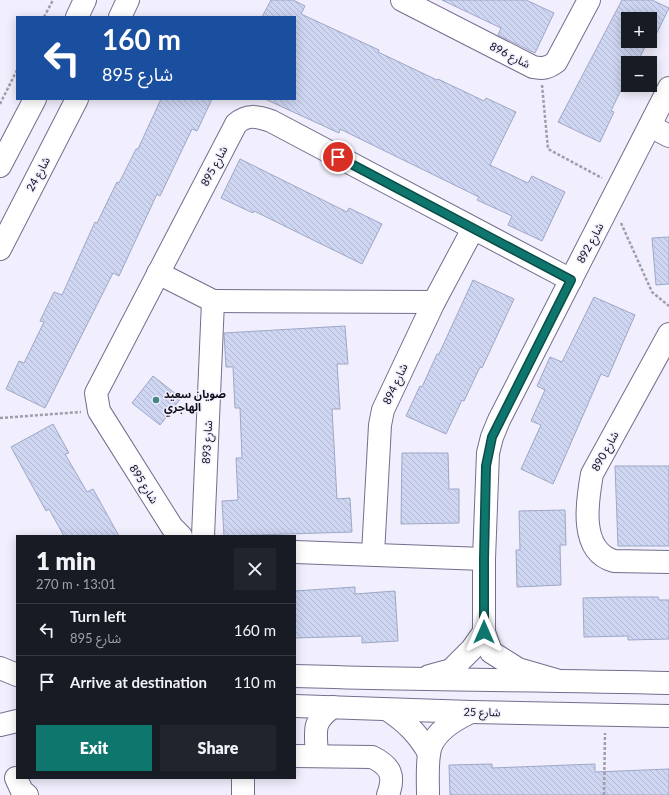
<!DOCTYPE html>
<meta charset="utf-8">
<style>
body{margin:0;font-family:Lato,"Noto Sans Arabic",sans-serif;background:#20242c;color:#f1f3f6;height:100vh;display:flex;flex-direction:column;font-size:15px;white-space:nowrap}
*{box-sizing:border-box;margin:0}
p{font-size:13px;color:#9ea1a6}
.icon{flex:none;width:22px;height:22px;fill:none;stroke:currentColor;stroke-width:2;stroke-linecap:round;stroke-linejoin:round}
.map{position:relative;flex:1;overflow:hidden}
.sheet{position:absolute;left:16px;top:535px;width:280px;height:244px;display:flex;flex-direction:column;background:#171b24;border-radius:0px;box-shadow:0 2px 10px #0003}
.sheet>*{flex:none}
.guide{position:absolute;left:16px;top:16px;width:280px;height:84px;border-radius:0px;box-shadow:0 2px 10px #0003;background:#1a4fa0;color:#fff;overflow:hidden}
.controls{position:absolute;left:621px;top:12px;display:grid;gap:8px}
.controls a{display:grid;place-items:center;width:36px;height:36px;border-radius:0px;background:#171b24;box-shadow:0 2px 10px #0003;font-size:20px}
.pin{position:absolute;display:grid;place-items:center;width:34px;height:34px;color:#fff;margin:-17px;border:2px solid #fff;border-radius:50%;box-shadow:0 1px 4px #0007}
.me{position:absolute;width:44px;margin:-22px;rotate:0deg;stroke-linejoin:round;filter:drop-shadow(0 0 3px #0008)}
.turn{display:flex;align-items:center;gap:14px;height:84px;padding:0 20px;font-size:18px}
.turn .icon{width:52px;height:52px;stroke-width:2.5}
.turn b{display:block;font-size:28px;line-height:34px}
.round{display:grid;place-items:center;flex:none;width:42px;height:42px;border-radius:0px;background:#20242c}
.summary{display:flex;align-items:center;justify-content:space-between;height:68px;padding:0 20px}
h1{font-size:24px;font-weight:800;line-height:30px}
.action{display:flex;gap:8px;margin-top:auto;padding:8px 20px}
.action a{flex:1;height:46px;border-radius:0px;background:#0f766e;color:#fff;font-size:16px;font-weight:800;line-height:46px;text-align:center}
.action a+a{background:#20242c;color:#f1f3f6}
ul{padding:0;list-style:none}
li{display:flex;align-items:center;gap:12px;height:52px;padding:0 20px;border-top:1px solid #363941}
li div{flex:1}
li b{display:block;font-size:15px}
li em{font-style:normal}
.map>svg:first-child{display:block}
.building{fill:url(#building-back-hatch);stroke:#9ea7c7;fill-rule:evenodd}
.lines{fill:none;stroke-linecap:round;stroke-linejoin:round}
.minor-casing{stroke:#746e8d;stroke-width:24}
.path{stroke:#a09dab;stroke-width:2.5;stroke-dasharray:3 2;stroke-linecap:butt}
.minor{stroke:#fff;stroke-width:22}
.route-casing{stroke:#0a4d48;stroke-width:10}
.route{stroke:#0f766e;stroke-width:7}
.poi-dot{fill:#408886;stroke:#f1eefd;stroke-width:1.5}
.labels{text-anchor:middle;stroke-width:3;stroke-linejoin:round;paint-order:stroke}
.street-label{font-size:11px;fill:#0e0b17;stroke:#f1eefd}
.poi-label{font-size:11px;font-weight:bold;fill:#0e0b17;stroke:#f1eefd;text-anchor:start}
</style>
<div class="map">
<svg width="669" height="795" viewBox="0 0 669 795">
<defs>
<pattern id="building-back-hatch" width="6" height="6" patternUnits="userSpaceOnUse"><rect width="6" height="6" fill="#ced6f2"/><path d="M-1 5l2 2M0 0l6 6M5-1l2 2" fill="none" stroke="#b0b6cf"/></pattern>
</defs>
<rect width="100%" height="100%" fill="#f1eefd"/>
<g class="building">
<path d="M 271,0 L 293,0 L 305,6 L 301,14 L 379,50 L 378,52 L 437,80 L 438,79 L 484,101 L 486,98 L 516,112 L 490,165 L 528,183 L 532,176 L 565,192 L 542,241 L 508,225 L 512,216 L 477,200 L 479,197 L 340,129 L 339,133 L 265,99 L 295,99 L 295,17 L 262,17 Z"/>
<path d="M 442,0 L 526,0 L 554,13 L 535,53 L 498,35 L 501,28 Z"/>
<path d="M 622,0 L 652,0 L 669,8 L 651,45 L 647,43 L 637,63 L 628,63 L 628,75 L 611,111 L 614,112 L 600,142 L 558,122 ZM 628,19 L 650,19 L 650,41 L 628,41 Z"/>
<path d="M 161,99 L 212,99 L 197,131 L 192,129 L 160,196 L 157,194 L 119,276 L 113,273 L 45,408 L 6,389 L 19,361 L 24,363 L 44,322 L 40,321 L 54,292 L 62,295 L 95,222 L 97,223 L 117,182 L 119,183 L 136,149 L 138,149 Z"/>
<path d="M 240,159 L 347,212 L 349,208 L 382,224 L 362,264 L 254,211 L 253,213 L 221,198 Z"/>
<path d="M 669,237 L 669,284 L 656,285 L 652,238 Z"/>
<path d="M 473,280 L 514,299 L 482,368 L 480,367 L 464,401 L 462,400 L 446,434 L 406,416 L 420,386 L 422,387 L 437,354 L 439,354 Z"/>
<path d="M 594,297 L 635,315 L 608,377 L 601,374 L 553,484 L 521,469 L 541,425 L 531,421 L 545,390 L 537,386 L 550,357 L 562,362 Z"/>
<path d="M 345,326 L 348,364 L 337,364 L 340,409 L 332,409 L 337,499 L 350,498 L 352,532 L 224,536 L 222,501 L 238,500 L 236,458 L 242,458 L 240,408 L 235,408 L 233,367 L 226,367 L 224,333 Z"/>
<path d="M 153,376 L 181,398 L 160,425 L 132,403 Z"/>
<path d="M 53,424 L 69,453 L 65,454 L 87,492 L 93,489 L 119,536 L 64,536 L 49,509 L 46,511 L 11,447 Z"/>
<path d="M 402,453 L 448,453 L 449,489 L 459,489 L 459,523 L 401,524 Z"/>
<path d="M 615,466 L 669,466 L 669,546 L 618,546 Z"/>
<path d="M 565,510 L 566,545 L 560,545 L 561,585 L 517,587 L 516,550 L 520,550 L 519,511 Z"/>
<path d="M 355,587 L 355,594 L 395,591 L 398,641 L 362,643 L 362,636 L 295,638 L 295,591 Z"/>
<path d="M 621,597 L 658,597 L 659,600 L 669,600 L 669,639 L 628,640 L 628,636 L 584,637 L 583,598 Z"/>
<path d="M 492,764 L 492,768 L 595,764 L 595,772 L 669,769 L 669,795 L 450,795 L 449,765 Z"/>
</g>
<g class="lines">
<g class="minor-casing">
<g id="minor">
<path d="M 402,0 L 533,67 C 543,69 548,68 556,62 L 589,0"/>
<path d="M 77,17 L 85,0"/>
<path d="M 120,17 L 128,0"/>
<path d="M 650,126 L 669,136"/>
<path d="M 0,166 L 35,99"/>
<path d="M 0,249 L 77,99"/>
<path d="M 158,273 L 213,301 L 203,536"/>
<path d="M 213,301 L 434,302"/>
<path d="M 669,334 L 592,474 C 587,502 579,551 614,561 L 669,562"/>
<path d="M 181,536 L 172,527 L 99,411 L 96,393 L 236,124 C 247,114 257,116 271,121 L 571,280"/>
<path d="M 295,552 L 484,559"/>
<path d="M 373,554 L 380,425 L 383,410 L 434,302 L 473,229"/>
<path d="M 0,668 L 17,675"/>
<path d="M 295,676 C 420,680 544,680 669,683"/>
<path d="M 429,676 L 451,670 L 472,649 L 484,632"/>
<path d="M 556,680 L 518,669 L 491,652 L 484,632 L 484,559 L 488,453 L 492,437 L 499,420 L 669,88"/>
<path d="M 295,706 L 471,712 L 669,716"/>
<path d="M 388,710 C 406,722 418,734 429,753"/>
<path d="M 0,725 L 17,721"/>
<path d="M 295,756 L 372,757 C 391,766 395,776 388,795"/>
<path d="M 317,756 C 316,731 311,722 333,707"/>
<path d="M 16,778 L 22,791 L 27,795"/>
<path d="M 243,795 L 243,778"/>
<path d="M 428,795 C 428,782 427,768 429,754 C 431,734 454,720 471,712"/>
</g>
</g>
<g class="path">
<path d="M 44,17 L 53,0"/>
<path d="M 542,85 L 548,149 L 602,178"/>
<path d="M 0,104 L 17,70"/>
<path d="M 621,223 L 652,292 L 669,306"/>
<path d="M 0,418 L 81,412"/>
<path d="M 604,795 L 605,733"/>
</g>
<use href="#minor" class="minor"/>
</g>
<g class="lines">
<g class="route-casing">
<path id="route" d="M 338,157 L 571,280 L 492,437 L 486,466 L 484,559 L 484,632"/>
</g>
<use href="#route" class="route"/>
</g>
<circle class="poi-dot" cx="156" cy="400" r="4"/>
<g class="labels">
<g class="street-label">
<text transform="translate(510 55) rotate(27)" y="4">شارع 896</text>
<text transform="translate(214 166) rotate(-62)" y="4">شارع 895</text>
<text transform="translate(38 174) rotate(-62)" y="4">شارع 24</text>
<text transform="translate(590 243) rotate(-62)" y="4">شارع 892</text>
<text transform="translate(395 384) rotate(-65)" y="4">شارع 894</text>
<text transform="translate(207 442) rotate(-87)" y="4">شارع 893</text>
<text transform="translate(605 451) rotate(-61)" y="4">شارع 890</text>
<text transform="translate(144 484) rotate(58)" y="4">شارع 895</text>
<text transform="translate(482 712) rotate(1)" y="4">شارع 25</text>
</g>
<g class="poi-label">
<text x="164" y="398">صويان سعيد<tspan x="164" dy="13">الهاجري</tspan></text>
</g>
</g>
</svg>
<div class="controls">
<a>+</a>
<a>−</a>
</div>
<div class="pin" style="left:338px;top:157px;background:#d93025"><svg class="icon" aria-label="arrive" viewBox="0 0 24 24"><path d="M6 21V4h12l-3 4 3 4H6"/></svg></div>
<svg class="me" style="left:484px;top:632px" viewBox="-20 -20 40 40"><path d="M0-17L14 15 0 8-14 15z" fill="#0f766e" stroke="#fff" stroke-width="4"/></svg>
<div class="guide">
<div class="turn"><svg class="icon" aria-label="left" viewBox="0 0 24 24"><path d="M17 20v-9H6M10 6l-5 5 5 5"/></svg><div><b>160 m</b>شارع 895</div></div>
</div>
<section class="sheet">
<div class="summary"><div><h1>1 min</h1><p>270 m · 13:01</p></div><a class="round"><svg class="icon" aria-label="close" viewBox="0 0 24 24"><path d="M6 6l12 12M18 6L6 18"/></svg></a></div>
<ul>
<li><svg class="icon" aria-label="left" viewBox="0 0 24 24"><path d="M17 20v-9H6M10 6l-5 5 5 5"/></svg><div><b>Turn left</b><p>شارع 895</p></div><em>160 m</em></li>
<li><svg class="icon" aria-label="arrive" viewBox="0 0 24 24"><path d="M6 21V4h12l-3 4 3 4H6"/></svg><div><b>Arrive at destination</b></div><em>110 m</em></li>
</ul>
<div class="action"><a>Exit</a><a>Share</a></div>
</section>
</div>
